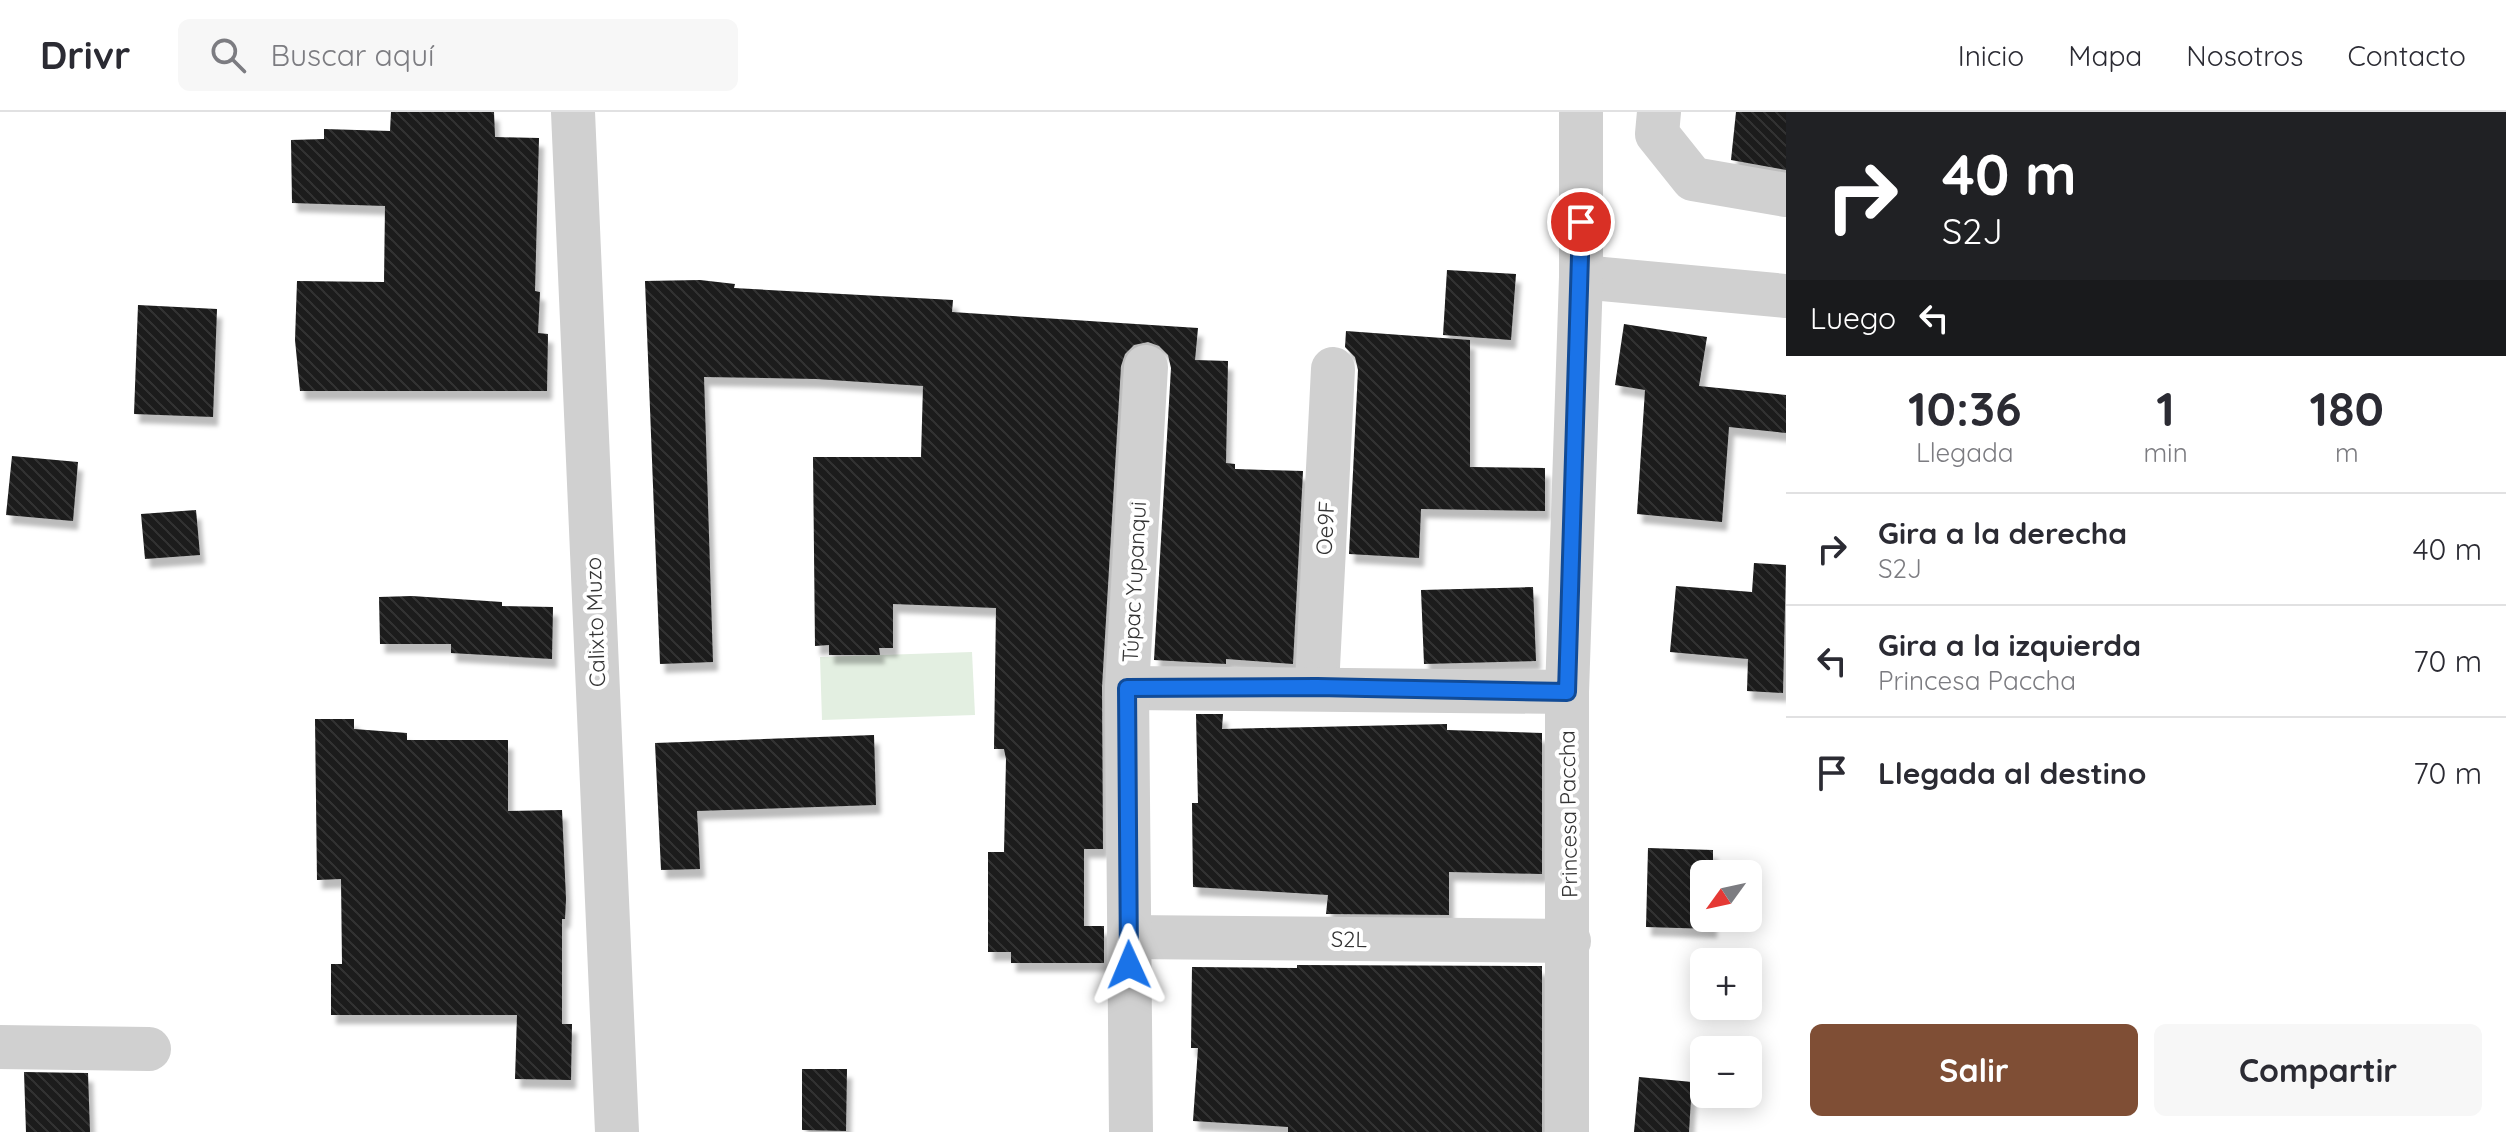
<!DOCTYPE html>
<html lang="es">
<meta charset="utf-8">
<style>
body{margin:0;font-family:Quicksand,sans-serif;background:#f7f7f7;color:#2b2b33;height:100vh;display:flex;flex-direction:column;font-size:30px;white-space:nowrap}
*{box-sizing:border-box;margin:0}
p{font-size:26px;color:#7c7c81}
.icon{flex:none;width:44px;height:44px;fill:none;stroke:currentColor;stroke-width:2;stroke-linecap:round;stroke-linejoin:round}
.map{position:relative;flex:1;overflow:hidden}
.sheet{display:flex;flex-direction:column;background:#fff;width:720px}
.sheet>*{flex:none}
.hud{background:#202124;color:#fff;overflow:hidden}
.needle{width:52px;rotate:237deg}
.buttons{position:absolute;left:1690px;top:748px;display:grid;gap:16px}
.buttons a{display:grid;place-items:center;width:72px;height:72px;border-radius:12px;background:#fff;box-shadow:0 4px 20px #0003;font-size:40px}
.pin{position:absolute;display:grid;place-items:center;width:68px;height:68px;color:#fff;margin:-34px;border:4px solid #fff;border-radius:50%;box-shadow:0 2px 8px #0007}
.me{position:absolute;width:88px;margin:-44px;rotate:359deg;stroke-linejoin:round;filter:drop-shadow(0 0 6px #0008)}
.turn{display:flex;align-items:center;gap:28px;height:168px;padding:0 24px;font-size:36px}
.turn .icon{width:104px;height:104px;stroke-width:2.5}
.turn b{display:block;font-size:56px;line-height:68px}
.then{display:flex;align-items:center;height:76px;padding:0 24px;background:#0003;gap:16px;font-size:30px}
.eta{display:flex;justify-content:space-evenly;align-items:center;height:136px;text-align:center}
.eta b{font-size:48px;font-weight:700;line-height:56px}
.button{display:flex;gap:16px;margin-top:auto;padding:16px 24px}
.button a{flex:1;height:92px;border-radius:12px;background:#7f4e35;color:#fff;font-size:32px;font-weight:700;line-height:92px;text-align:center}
.button a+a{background:#f7f7f7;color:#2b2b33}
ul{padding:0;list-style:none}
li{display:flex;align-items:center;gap:24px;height:112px;padding:0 24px;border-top:2px solid #e1e1e2}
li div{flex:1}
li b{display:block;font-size:30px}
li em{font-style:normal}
header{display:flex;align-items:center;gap:48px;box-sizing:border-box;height:112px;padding:0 40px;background:#fff;border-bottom:2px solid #e1e1e2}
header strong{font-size:38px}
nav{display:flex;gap:44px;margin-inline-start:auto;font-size:28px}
.search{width:560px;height:72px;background:#f7f7f7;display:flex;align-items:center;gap:20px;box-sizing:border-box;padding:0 28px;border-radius:12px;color:#7c7c81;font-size:30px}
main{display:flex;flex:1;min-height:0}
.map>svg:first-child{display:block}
.pitch{fill:#e3efe1}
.building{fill:url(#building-back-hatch);filter:url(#shadow)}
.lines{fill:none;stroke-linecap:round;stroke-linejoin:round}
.minor{stroke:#d0d0d0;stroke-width:44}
.route-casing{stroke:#114b97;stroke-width:20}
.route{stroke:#1a73e8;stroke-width:14}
.labels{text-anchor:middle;stroke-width:8;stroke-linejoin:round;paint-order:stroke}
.street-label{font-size:22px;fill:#333;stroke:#fff}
</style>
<header>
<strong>Drivr</strong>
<div class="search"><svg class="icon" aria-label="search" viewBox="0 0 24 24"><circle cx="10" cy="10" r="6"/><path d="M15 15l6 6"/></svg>Buscar aquí</div>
<nav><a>Inicio</a><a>Mapa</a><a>Nosotros</a><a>Contacto</a></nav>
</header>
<main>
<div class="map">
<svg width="1786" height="1020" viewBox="0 0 1786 1020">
<defs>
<pattern id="building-back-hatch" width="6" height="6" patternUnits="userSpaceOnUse" patternTransform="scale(2)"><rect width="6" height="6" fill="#1a1a1a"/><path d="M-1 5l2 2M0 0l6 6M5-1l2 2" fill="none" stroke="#333"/></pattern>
<filter id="shadow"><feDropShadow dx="5" dy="9" stdDeviation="2" flood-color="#0004"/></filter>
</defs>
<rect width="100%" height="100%" fill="#fff"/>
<path class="pitch" d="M 972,540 L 975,603 L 822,608 L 820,545 Z"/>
<g class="building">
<path d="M 391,0 L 494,0 L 495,25 L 539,26 L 535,179 L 540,180 L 538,221 L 548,222 L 547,279 L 300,279 L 295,228 L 297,169 L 384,170 L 385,94 L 292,91 L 291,28 L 324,27 L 324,17 L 390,19 Z"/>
<path d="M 1736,0 L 1786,0 L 1786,58 L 1731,48 Z"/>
<path d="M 1447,158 L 1516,162 L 1511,228 L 1443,223 Z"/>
<path d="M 700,168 L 735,172 L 734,176 L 953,188 L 952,200 L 1198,216 L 1195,248 L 1228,249 L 1226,351 L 1235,352 L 1235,357 L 1303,359 L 1293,552 L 1226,547 L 1226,552 L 1154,548 L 1171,256 L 1168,243 L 1159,234 L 1148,230 L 1134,233 L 1125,242 L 1121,254 L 1102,575 L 1103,737 L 1084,737 L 1084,814 L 1104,814 L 1104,851 L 1011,851 L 1011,840 L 988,840 L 988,740 L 1004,740 L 1006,647 L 1004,637 L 994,637 L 996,496 L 893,492 L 893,536 L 879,536 L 880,543 L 829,543 L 829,533 L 815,534 L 813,345 L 921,345 L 923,274 L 816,267 L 704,265 L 713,550 L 660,552 L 645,169 Z"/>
<path d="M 138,193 L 217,197 L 213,305 L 134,302 Z"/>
<path d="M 1624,212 L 1707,225 L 1699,274 L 1786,283 L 1786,321 L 1729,315 L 1722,410 L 1637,402 L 1645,278 L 1615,273 Z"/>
<path d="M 1346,219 L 1470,228 L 1470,355 L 1545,356 L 1545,399 L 1421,397 L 1419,446 L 1349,442 L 1358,258 L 1355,245 L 1345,235 Z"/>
<path d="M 12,344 L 78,350 L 73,409 L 6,403 Z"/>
<path d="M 196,398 L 200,443 L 145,447 L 141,402 Z"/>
<path d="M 1754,451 L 1786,453 L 1783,581 L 1747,579 L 1748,547 L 1670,540 L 1676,474 L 1752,480 Z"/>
<path d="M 1533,475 L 1536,549 L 1424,552 L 1421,478 Z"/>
<path d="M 412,484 L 502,490 L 502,494 L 553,495 L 552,547 L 451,541 L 451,532 L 380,532 L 379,485 Z"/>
<path d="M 1196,602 L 1223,602 L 1222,617 L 1447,612 L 1447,618 L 1542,621 L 1542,762 L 1449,760 L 1449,803 L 1326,802 L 1328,783 L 1193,775 L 1192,691 L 1198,691 Z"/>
<path d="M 315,607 L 354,607 L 354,617 L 407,621 L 407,628 L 508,628 L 508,699 L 562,698 L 566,787 L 565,807 L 562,807 L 562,912 L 572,912 L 571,968 L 515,967 L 517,903 L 331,903 L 331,852 L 342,852 L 341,767 L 317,768 Z"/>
<path d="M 874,623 L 876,693 L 697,699 L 700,757 L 661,758 L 655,631 Z"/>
<path d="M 1648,736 L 1713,738 L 1713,762 L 1704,762 L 1704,806 L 1712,806 L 1712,817 L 1646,815 Z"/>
<path d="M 1297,853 L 1542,854 L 1542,1020 L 1288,1020 L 1288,1015 L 1193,1009 L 1198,936 L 1191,936 L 1192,855 L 1297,856 Z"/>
<path d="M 802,957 L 847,957 L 846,1019 L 802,1018 Z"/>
<path d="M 24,960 L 88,961 L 90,1020 L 26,1020 Z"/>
<path d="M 1639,965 L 1692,970 L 1689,1020 L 1634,1020 Z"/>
</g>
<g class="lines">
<g class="minor">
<path d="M 573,0 L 617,1020"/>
<path d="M 1659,0 L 1657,22 L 1693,67 L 1786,83"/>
<path d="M 1581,165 L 1786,184"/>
<path d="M 1317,575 L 1333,257"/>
<path d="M 1127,576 L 1567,580"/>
<path d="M 1129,825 L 1569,829"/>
<path d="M 0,935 L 149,937"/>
<path d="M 1131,1020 L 1127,576 L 1146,255"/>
<path d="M 1567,1020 L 1567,580 L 1581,165 L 1581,0"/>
</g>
</g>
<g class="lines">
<g class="route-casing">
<path id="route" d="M 1129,853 L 1127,576 L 1317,575 L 1567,580 L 1581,110"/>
</g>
<use href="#route" class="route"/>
</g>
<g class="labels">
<g class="street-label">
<text transform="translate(1325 416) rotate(-87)" y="8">Oe9F</text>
<text transform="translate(1134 470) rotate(-87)" y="8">Túpac Yupanqui</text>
<text transform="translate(595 510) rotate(-92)" y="8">Calixto Muzo</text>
<text transform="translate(1568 702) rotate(-91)" y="8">Princesa Paccha</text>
<text transform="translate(1349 827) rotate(1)" y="8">S2L</text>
</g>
</g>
</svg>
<div class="buttons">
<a><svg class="needle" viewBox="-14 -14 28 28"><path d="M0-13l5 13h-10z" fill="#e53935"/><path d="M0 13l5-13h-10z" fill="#7c7c81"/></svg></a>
<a>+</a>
<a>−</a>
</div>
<div class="pin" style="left:1581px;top:110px;background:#d93025"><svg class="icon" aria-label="arrive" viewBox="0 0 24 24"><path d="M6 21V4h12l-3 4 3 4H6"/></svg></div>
<svg class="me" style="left:1129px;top:853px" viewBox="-20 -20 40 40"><path d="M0-17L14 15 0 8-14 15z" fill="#1a73e8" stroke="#fff" stroke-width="4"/></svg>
</div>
<section class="sheet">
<div class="hud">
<div class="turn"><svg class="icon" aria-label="right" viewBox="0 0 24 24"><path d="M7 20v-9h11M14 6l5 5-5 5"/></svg><div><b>40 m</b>S2J</div></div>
<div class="then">Luego<svg class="icon" aria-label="left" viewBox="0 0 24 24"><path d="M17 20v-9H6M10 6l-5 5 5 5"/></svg></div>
</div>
<div class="eta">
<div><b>10:36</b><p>Llegada</p></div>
<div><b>1</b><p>min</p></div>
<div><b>180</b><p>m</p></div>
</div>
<ul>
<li><svg class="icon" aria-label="right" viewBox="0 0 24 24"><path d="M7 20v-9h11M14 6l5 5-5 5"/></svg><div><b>Gira a la derecha</b><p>S2J</p></div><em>40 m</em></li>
<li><svg class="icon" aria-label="left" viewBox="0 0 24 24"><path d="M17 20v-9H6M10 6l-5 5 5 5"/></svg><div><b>Gira a la izquierda</b><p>Princesa Paccha</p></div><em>70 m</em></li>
<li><svg class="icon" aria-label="arrive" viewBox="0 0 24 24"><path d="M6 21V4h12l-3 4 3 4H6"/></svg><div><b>Llegada al destino</b></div><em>70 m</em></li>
</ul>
<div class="button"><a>Salir</a><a>Compartir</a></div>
</section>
</main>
